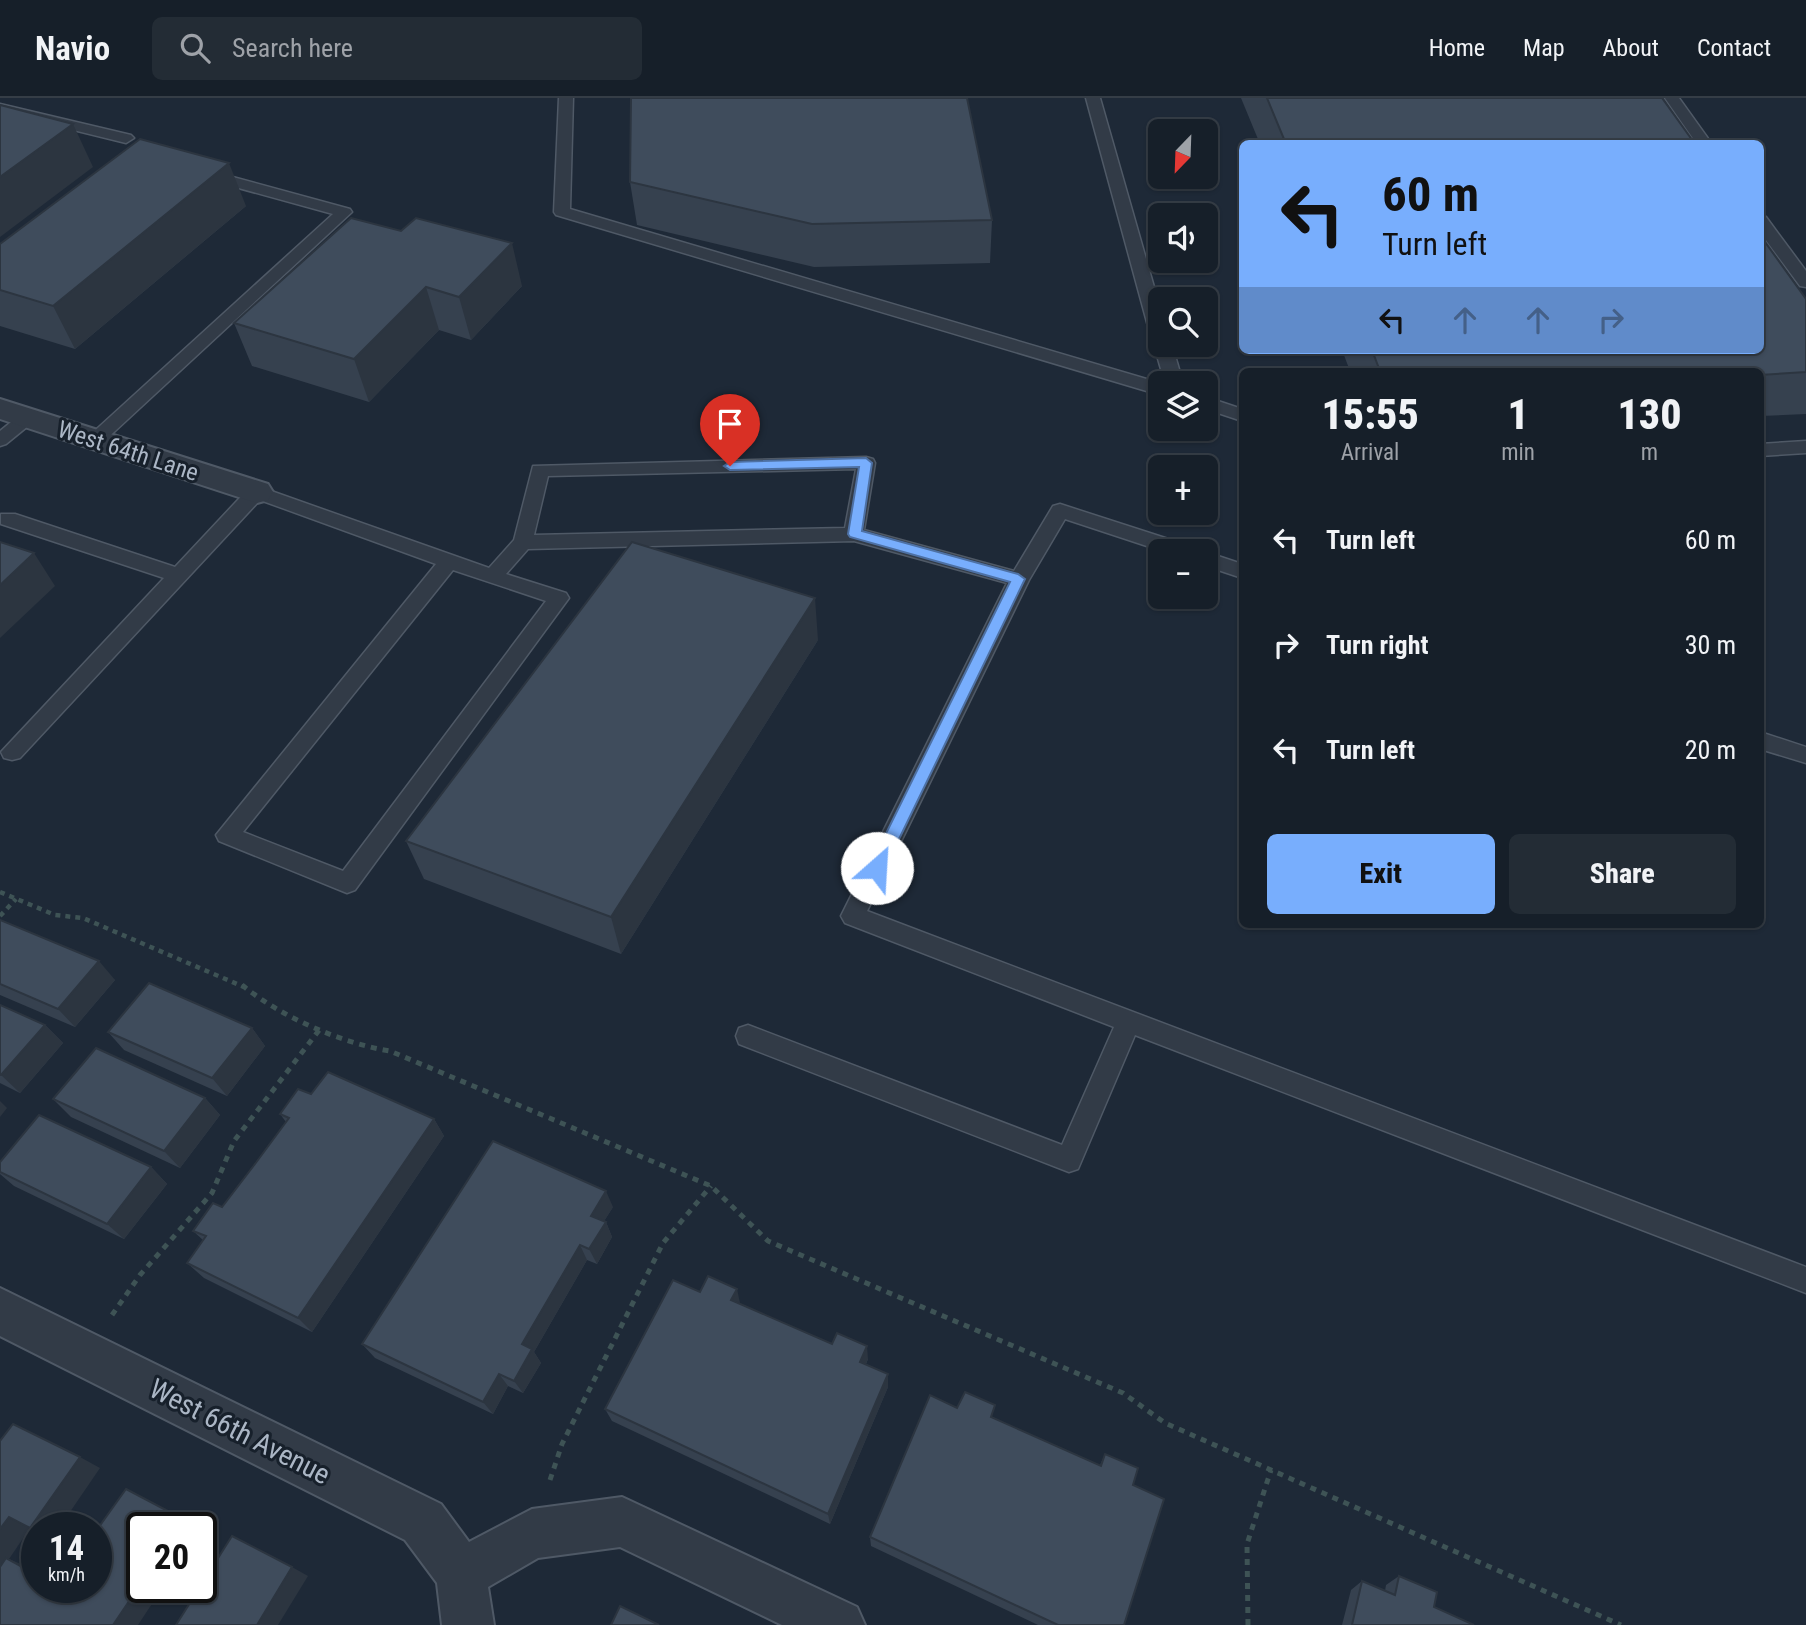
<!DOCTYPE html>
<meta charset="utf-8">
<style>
body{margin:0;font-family:"Roboto Condensed",sans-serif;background:#232c35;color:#f1f3f6;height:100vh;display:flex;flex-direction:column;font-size:26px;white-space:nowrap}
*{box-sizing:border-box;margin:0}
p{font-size:23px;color:#9ea2a8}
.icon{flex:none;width:38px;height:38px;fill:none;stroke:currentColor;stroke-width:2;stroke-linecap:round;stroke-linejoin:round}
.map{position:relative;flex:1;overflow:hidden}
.sheet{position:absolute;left:1239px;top:270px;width:525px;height:560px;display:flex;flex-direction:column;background:#161f29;border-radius:10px;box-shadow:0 2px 5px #0004,0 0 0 2px #353d46}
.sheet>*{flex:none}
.hud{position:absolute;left:1239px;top:42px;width:525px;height:214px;border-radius:10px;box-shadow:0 2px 5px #0004,0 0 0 2px #353d46;background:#78aefd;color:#111;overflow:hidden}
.needle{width:46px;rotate:203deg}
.buttons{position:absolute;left:1148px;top:21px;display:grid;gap:14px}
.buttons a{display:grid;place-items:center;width:70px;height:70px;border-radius:10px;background:#161f29;box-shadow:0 2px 5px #0004,0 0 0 2px #353d46;font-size:35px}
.speed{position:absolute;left:21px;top:1414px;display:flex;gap:14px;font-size:35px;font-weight:700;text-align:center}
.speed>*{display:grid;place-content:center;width:91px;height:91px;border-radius:50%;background:#161f29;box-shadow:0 2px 5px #0004,0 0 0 2px #353d46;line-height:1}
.speed small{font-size:18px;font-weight:400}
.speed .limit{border:4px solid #111;border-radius:10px;background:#fff;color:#111}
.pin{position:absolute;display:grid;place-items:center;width:60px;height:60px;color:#fff;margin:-72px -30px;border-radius:50% 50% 50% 0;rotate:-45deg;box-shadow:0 0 7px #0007}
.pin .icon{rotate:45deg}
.me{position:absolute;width:77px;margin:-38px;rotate:26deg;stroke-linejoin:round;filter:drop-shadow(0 0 5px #0008)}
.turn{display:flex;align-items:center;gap:24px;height:147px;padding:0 28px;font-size:32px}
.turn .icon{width:91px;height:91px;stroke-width:2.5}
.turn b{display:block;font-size:49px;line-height:60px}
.lanes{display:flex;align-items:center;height:66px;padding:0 28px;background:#0003;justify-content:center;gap:35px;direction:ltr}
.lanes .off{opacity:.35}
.eta{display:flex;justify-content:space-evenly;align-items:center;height:119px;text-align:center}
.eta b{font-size:42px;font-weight:800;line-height:49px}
.primary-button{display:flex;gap:14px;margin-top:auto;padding:14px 28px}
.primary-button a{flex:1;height:80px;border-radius:10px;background:#78aefd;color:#111;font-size:28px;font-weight:800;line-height:80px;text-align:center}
.primary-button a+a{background:#232c35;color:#f1f3f6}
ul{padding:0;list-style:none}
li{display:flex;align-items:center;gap:21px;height:105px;padding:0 28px}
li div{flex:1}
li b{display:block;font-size:26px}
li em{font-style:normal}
header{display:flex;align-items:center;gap:42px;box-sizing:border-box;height:98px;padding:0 35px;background:#161f29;border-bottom:2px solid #353d46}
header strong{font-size:33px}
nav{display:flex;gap:38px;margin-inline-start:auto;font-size:24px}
.search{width:490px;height:63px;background:#232c35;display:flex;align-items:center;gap:18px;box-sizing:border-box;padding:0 24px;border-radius:10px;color:#9ea2a8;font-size:26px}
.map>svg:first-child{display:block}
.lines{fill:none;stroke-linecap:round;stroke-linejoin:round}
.service-casing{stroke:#4f5966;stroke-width:3}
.minor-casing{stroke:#4f5966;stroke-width:4}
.path-far1{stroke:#3e5355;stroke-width:4.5;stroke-dasharray:5 5;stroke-linecap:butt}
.path{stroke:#3e5355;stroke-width:5;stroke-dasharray:6 6;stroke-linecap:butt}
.service{fill:#323b47;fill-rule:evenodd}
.minor{fill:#323b47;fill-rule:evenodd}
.wall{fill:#36414f}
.shaded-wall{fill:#2c3540}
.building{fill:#3f4c5c;stroke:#2c3540;stroke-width:2}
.route{fill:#78aefd;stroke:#4e71a4;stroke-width:2}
.labels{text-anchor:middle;stroke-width:6;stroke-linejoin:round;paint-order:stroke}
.street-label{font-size:24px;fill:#abb6c5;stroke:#17202b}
.near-street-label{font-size:28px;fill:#abb6c5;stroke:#17202b}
</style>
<header>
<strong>Navio</strong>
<div class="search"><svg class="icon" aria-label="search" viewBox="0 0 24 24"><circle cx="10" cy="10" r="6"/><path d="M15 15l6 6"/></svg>Search here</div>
<nav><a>Home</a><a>Map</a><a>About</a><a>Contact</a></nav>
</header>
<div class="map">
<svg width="1806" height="1527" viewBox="0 0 1806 1527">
<rect width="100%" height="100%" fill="#1e2937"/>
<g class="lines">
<g class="service-casing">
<g id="service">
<path d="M 559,0 L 573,0 L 570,111 L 1160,285 L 1160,297 L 556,117 L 554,114 Z"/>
<path d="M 1086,0 L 1100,0 L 1160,210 L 1160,247 L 1172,247 L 1183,285 L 1165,285 L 1154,247 L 1157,243 L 1151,239 Z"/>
<path d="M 1665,0 L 1679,0 L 1712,46 L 1697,46 Z"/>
<path d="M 0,6 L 131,37 L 134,40 L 126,45 L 0,14 Z"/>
<path d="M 207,72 L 350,111 L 352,114 L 101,346 L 89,346 L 86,342 L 89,338 L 333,116 L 202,80 L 199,77 L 202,74 Z"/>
<path d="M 1760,117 L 1766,119 L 1806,173 L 1806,189 L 1800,188 L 1760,134 Z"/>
<path d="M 1206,299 L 1242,311 L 1242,323 L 1206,311 Z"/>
<path d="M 27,314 L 33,316 L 36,320 L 33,324 L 6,346 L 0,348 L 0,333 L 21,316 Z"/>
<path d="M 1806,343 L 1806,355 L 1760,358 L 1760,346 Z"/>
<path d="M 866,359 L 873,361 L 875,365 L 864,432 L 1014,473 L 1053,408 L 1060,406 L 1190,448 L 1193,453 L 1162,453 L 1065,421 L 1029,482 L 867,813 L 1806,1169 L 1806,1195 L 1135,937 L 1078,1071 L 1069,1074 L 739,946 L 736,938 L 739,930 L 748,927 L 1062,1047 L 1114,929 L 845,825 L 841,818 L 1007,485 L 854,443 L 528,451 L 506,476 L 566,495 L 569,500 L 355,792 L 347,795 L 219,743 L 216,737 L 436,466 L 260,402 L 20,660 L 12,662 L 4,660 L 1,654 L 164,480 L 1,426 L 1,416 L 15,416 L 175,469 L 250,389 L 257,388 L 489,470 L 514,442 L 533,368 ZM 856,371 L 845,430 L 534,437 L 548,378 ZM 453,472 L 546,503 L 343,773 L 243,734 Z"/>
<path d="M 1206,454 L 1242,466 L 1242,480 L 1206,468 Z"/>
<path d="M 1760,634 L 1806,649 L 1806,665 L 1760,651 Z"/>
</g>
</g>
<g class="minor-casing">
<g id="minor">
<path d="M 0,301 L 268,386 L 273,394 L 268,402 L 257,405 L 0,321 Z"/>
<path d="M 0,1190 L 441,1406 L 469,1444 L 532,1411 L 622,1399 L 857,1509 L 865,1527 L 782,1527 L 620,1449 L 538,1460 L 488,1489 L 494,1527 L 442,1527 L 437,1485 L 405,1442 L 0,1238 Z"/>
</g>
</g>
<g class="path-far1">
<path d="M 0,794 L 55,817 L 83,820 L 244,889"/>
<path d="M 0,818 L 16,801"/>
</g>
<g class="path">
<path d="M 242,887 C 281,919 341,945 390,953 L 711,1088 L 768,1143 L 1123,1295 L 1165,1325 L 1621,1527"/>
<path d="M 112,1217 L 140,1177 L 212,1095 L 234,1043 L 320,931"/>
<path d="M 550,1382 L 562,1346 L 663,1145 L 711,1088"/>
<path d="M 1248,1527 L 1247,1446 L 1271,1372"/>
</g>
<use href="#service" class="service"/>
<use href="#minor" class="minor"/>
</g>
<g class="wall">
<path d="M 1241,0 L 1662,0 L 1695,46 L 1260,46 Z"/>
<path d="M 630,84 L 992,122 L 990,165 L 814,169 L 637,127 Z"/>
<path d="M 246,108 L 75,251 L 0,228 L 0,146 Z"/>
<path d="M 351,120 L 522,188 L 471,242 L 439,232 L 369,304 L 252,268 L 234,225 Z"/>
<path d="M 1806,201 L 1806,316 L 1760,318 L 1760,273 L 1350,273 L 1342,252 L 1760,252 Z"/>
<path d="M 818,542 L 621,856 L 424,781 L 406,743 Z"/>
<path d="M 0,822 L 115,882 L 75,929 L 0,897 Z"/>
<path d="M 0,907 L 45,927 L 63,945 L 20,995 L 0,985 Z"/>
<path d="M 252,930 L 265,948 L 227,998 L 124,952 L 108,934 Z"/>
<path d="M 311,996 L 434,1021 L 444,1038 L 312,1234 L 204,1180 L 187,1165 L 203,1142 L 193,1133 L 222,1109 L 286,1024 L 280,1016 Z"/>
<path d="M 205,1000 L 220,1017 L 180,1070 L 71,1019 L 53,1001 Z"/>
<path d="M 0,1064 L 151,1069 L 167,1086 L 124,1141 L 14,1088 L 0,1076 Z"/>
<path d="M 613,1109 L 604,1123 L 606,1124 L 612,1139 L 597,1166 L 587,1162 L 534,1254 L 541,1265 L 523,1295 L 508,1288 L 493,1316 L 375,1260 L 362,1246 Z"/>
<path d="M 700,1194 L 740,1206 L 868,1261 L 866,1266 L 888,1276 L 888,1289 L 830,1426 L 612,1323 L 605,1311 Z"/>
<path d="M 993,1320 L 1100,1367 L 1105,1356 L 1133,1387 L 1124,1527 L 1038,1527 L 871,1448 L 870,1439 Z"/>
<path d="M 1399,1478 L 1434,1509 L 1474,1527 L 1342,1527 L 1351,1492 L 1362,1483 L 1385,1493 L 1386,1487 Z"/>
</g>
<g class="shaded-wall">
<path d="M 73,26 L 93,69 L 0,139 L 0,79 Z"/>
<path d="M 229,65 L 246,108 L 75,251 L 53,208 Z"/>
<path d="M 512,145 L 522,188 L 471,242 L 459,199 Z"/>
<path d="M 426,189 L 439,232 L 369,304 L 354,261 Z"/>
<path d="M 34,455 L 55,488 L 0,540 L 0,487 Z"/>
<path d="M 815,500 L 818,542 L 621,856 L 611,819 Z"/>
<path d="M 99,863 L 115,882 L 75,929 L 58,911 Z"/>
<path d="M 45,927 L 63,945 L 20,995 L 1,977 Z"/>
<path d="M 252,930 L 265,948 L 227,998 L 212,980 Z"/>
<path d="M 205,1000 L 220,1017 L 180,1070 L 164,1053 Z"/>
<path d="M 0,1003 L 7,1010 L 0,1019 Z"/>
<path d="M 434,1021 L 444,1038 L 312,1234 L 298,1220 Z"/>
<path d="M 151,1069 L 167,1086 L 124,1141 L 107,1126 Z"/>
<path d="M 606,1093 L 613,1109 L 598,1133 L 591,1118 Z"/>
<path d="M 606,1124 L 612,1139 L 597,1166 L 589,1151 Z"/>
<path d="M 580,1147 L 587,1162 L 534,1254 L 541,1265 L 523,1295 L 514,1283 L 522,1246 Z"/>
<path d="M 737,1191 L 740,1205 L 731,1202 Z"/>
<path d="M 867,1248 L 868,1261 L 861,1277 L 860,1264 Z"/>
<path d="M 499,1276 L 508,1288 L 493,1316 L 483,1304 Z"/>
<path d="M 888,1276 L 888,1289 L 830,1426 L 828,1416 Z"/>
<path d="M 80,1359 L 100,1370 L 59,1430 L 37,1430 L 37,1433 L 30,1430 L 9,1461 L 37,1473 L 37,1477 L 0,1473 L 0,1431 L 9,1419 Z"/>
<path d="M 183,1421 L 198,1430 L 178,1430 Z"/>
<path d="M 292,1469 L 308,1478 L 278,1527 L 257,1527 Z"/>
<path d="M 142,1484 L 142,1489 L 163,1489 L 138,1527 L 113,1527 Z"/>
</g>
<g class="building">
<path d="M 631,0 L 967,0 L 992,122 L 812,126 L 630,84 Z"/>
<path d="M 1267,0 L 1662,0 L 1695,46 L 1286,46 Z"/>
<path d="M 0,7 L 73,26 L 0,79 Z"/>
<path d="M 140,41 L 229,65 L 53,208 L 0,192 L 0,146 Z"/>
<path d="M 351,120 L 401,133 L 416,120 L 512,145 L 459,199 L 426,189 L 354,261 L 234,225 Z"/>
<path d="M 1760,137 L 1806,201 L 1806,274 L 1760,277 L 1760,273 L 1380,273 L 1372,252 L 1760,252 Z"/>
<path d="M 0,444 L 34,455 L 0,487 Z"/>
<path d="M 632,444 L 815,500 L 611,819 L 406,743 Z"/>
<path d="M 0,822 L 99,863 L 58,911 L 0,886 Z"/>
<path d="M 149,885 L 252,930 L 212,980 L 108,934 Z"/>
<path d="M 0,907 L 45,927 L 1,977 L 0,977 Z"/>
<path d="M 96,950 L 205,1000 L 164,1053 L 53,1001 Z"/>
<path d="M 328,974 L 434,1021 L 298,1220 L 187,1165 L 206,1138 L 193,1133 L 213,1105 L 222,1109 L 255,1066 L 289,1020 L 280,1016 L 298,991 L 311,996 Z"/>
<path d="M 39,1017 L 151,1069 L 107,1126 L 0,1074 L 0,1064 Z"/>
<path d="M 493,1043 L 606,1093 L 591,1118 L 606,1124 L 589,1151 L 580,1147 L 522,1246 L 532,1251 L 514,1283 L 499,1276 L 483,1304 L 362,1246 Z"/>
<path d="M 708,1178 L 737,1191 L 731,1202 L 832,1246 L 837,1235 L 867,1248 L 860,1264 L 888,1276 L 828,1416 L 605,1311 L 673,1182 L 700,1194 Z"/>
<path d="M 965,1294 L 995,1307 L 991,1319 L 1101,1368 L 1105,1356 L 1138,1370 L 1133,1387 L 1164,1401 L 1124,1527 L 1058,1527 L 870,1439 L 930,1297 L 957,1310 Z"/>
<path d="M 13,1326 L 80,1359 L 30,1430 L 9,1419 L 0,1431 L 0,1343 Z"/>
<path d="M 126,1391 L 183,1421 L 178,1430 L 142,1430 L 142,1484 L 113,1527 L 0,1527 L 0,1469 L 6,1460 L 37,1477 L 37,1489 L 96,1489 L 96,1433 Z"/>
<path d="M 232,1438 L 292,1469 L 257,1527 L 176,1527 L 200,1489 L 201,1489 L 201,1487 Z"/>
<path d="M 1399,1478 L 1437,1494 L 1434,1509 L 1474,1527 L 1352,1527 L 1362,1483 L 1395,1497 Z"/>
<path d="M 620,1508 L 659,1527 L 611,1527 Z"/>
</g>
<path class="route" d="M 866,360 L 872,365 L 862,433 L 1018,476 L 1025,481 L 885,770 L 877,776 L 869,770 L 1010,484 L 850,439 L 848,436 L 859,369 L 730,372 L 724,368 L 730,364 Z"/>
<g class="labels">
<g class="street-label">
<text transform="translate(128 353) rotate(18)" y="8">West 64th Lane</text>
</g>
<g class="near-street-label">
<text transform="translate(240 1333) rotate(27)" y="10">West 66th Avenue</text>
</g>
</g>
</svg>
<div class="buttons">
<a><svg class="needle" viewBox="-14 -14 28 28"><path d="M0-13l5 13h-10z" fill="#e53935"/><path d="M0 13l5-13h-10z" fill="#9ea2a8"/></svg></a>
<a><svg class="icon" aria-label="sound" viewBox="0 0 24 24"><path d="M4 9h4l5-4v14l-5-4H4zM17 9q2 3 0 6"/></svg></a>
<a><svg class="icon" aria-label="search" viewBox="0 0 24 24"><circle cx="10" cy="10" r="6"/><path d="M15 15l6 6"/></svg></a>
<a><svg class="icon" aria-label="layers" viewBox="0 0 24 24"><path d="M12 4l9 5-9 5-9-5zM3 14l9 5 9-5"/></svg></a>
<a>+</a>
<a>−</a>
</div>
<div class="speed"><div>14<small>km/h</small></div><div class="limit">20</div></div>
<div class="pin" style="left:730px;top:368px;background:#d93025"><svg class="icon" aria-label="arrive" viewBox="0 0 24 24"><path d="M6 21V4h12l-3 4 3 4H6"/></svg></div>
<svg class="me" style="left:877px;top:770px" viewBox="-20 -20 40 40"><circle r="19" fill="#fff"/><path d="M0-13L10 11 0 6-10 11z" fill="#78aefd"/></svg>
<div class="hud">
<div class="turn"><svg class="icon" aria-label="left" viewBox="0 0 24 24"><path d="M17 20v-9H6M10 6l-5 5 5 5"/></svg><div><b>60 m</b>Turn left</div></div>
<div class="lanes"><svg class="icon" aria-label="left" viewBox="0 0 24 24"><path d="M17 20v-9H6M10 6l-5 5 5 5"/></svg><svg class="icon off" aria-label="ahead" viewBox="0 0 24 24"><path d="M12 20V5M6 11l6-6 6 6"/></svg><svg class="icon off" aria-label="ahead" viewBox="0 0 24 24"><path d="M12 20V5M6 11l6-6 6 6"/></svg><svg class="icon off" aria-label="right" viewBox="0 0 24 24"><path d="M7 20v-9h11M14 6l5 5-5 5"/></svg></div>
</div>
<section class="sheet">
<div class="eta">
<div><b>15:55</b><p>Arrival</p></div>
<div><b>1</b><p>min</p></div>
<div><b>130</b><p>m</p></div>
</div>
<ul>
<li><svg class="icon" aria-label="left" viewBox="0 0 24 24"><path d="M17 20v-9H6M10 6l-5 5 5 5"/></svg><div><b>Turn left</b></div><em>60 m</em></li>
<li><svg class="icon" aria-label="right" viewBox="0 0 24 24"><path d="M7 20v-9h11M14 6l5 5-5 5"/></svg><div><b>Turn right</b></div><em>30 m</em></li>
<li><svg class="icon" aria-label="left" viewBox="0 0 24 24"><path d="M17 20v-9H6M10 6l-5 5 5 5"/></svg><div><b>Turn left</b></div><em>20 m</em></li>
</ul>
<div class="primary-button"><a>Exit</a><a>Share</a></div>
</section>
</div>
